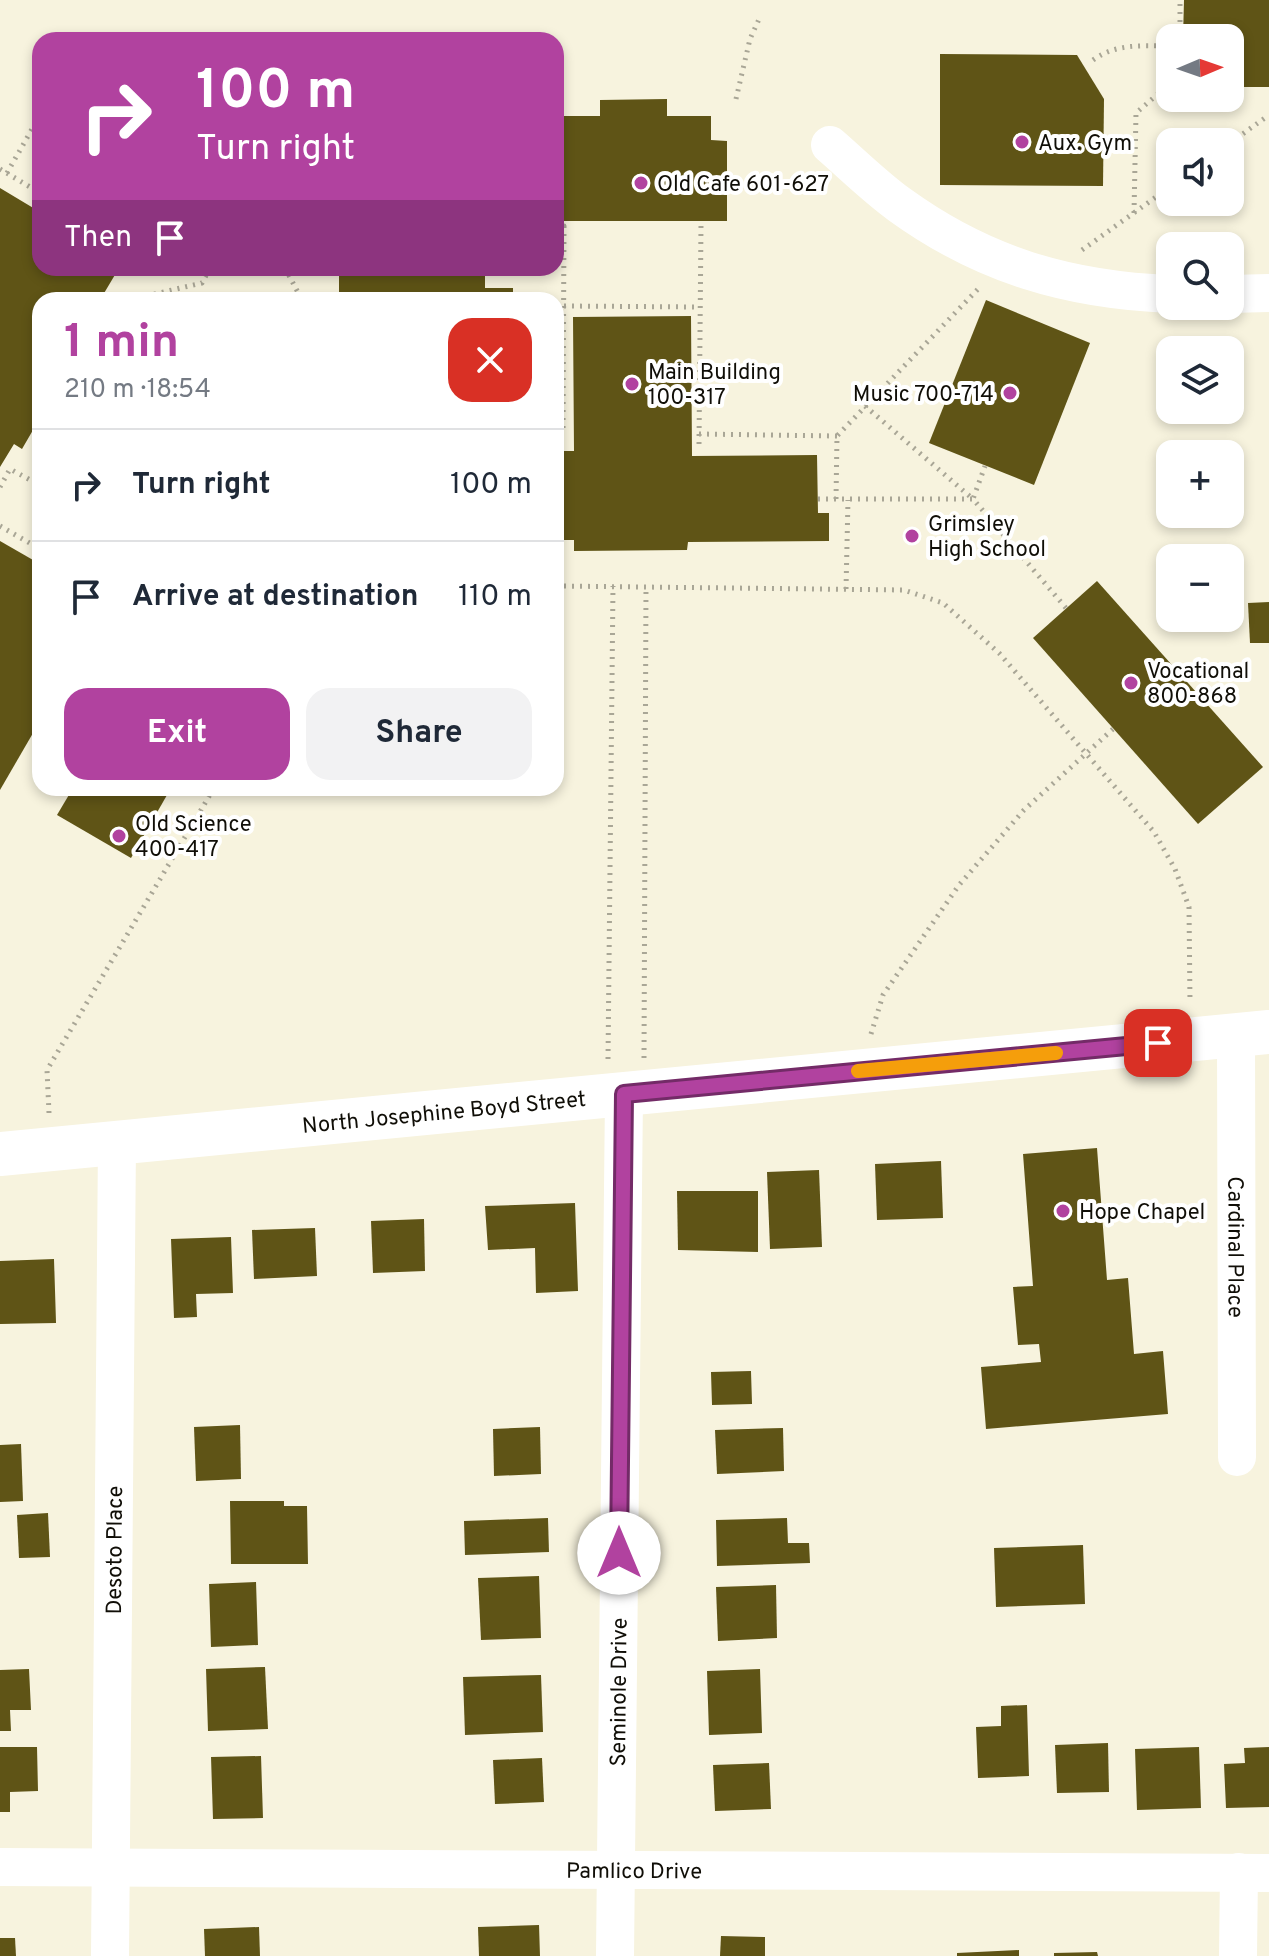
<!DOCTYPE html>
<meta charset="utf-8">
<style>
body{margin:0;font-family:Overpass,sans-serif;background:#f2f2f3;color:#1f2937;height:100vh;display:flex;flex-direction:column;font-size:30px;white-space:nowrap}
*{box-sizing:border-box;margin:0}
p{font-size:26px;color:#747a83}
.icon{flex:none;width:44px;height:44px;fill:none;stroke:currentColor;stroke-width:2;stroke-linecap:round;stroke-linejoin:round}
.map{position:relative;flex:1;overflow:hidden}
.details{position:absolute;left:32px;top:292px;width:532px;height:504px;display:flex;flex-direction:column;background:#fff;border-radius:24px;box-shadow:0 4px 12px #0003}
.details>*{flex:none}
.top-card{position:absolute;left:32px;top:32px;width:532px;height:244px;border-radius:24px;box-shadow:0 4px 12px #0003;background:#b1429f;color:#fff;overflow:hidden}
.needle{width:52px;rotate:88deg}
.buttons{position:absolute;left:1156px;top:24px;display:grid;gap:16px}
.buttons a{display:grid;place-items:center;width:88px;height:88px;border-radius:16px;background:#fff;box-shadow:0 4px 12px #0003;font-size:40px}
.pin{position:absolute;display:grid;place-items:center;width:68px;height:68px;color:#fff;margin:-34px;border-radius:16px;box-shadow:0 4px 12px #0006}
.me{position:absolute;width:88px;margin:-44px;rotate:0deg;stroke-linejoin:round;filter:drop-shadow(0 0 6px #0008)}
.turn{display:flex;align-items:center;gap:28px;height:168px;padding:0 32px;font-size:36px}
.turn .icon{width:104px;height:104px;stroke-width:2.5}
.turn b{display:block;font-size:56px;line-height:68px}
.then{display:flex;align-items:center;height:76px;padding:0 32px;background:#0003;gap:16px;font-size:30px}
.round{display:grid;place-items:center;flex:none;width:84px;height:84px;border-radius:24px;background:#f2f2f3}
.overview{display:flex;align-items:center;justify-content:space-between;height:136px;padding:0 32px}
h1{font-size:48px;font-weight:700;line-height:60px;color:#b1429f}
.primary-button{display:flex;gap:16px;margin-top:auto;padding:16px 32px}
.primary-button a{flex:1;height:92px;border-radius:24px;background:#b1429f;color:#fff;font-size:32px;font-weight:700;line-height:92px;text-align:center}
.primary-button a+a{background:#f2f2f3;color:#1f2937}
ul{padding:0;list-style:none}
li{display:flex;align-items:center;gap:24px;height:112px;padding:0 32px;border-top:2px solid #e0e1e3}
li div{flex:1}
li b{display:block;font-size:30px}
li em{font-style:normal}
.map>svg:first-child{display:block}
.building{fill:#5f5416}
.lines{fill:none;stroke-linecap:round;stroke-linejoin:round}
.path{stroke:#a9a696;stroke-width:5;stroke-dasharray:2 6;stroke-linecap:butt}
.minor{stroke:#fff;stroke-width:38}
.major{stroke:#fff;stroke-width:44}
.route-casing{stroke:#732b67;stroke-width:20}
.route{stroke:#b1429f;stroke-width:14}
.slow{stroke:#f59e0b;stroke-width:14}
.poi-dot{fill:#b1429f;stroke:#fff;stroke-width:3}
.labels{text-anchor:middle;stroke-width:8;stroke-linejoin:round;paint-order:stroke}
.poi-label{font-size:22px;fill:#100e07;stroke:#fff;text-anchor:start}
.street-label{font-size:22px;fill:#100e07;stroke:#fff}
</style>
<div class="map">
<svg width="1269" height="1956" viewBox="0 0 1269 1956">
<rect width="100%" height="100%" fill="#f7f3de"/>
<g class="building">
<path d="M 1184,0 L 1269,0 L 1269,87 L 1230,87 L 1230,38 L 1183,38 Z"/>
<path d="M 940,54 L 1077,55 L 1104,99 L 1103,186 L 940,185 Z"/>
<path d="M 667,99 L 667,116 L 711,116 L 711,140 L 727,141 L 727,221 L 556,221 L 558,116 L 600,116 L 600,100 Z"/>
<path d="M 0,188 L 40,212 L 40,268 L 119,268 L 100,300 L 40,300 L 40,418 L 22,449 L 14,444 L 0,467 Z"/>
<path d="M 339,268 L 485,268 L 485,288 L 513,288 L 513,300 L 339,300 Z"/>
<path d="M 986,300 L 1090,343 L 1034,485 L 929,443 Z"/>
<path d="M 691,316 L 692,456 L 817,455 L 818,513 L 829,513 L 829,541 L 688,542 L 687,550 L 574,551 L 574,540 L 556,540 L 556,451 L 574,451 L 573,317 Z"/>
<path d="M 0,541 L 40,564 L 40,721 L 0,790 Z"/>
<path d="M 1097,581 L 1263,767 L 1198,824 L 1033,638 Z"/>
<path d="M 1269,602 L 1269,643 L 1250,643 L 1248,603 Z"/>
<path d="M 73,788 L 171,788 L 131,858 L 57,815 Z"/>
<path d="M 1097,1148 L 1107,1280 L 1128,1278 L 1134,1354 L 1163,1351 L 1168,1414 L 986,1429 L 981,1367 L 1041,1362 L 1039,1344 L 1018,1345 L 1013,1287 L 1033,1286 L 1023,1154 Z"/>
<path d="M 941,1161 L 943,1218 L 877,1220 L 875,1164 Z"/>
<path d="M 819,1170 L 822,1247 L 770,1249 L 767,1172 Z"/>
<path d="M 677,1191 L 758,1191 L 758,1252 L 678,1250 Z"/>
<path d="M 575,1203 L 578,1291 L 536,1293 L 535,1248 L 488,1250 L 485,1206 Z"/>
<path d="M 424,1219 L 425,1271 L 373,1273 L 371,1221 Z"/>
<path d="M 315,1228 L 317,1276 L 254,1279 L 252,1230 Z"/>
<path d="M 231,1237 L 233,1293 L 196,1294 L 197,1317 L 174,1318 L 171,1239 Z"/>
<path d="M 54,1259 L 56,1323 L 0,1324 L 0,1261 Z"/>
<path d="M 751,1371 L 752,1404 L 712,1405 L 711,1372 Z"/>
<path d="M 240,1425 L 241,1479 L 196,1481 L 194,1427 Z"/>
<path d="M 540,1427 L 541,1474 L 494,1476 L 493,1429 Z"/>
<path d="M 783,1428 L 784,1471 L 717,1474 L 715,1430 Z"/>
<path d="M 21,1444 L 23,1501 L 0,1502 L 0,1445 Z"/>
<path d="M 230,1501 L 284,1501 L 284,1506 L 307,1506 L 308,1564 L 231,1564 Z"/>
<path d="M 48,1513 L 50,1557 L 19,1558 L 17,1515 Z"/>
<path d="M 548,1518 L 549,1552 L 465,1555 L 464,1521 Z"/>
<path d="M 787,1518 L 788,1543 L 809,1543 L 810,1563 L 717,1566 L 716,1520 Z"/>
<path d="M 1083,1545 L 1085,1604 L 996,1607 L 994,1548 Z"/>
<path d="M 539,1576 L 541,1638 L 481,1640 L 478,1578 Z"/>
<path d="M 256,1582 L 258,1645 L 211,1647 L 209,1584 Z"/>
<path d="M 776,1585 L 777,1638 L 718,1641 L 716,1587 Z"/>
<path d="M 265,1667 L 268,1729 L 208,1731 L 206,1669 Z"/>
<path d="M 29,1669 L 31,1710 L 10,1710 L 11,1731 L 0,1731 L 0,1670 Z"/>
<path d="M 760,1669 L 762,1733 L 709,1735 L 707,1671 Z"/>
<path d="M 541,1675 L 543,1732 L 465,1735 L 463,1677 Z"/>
<path d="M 1027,1705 L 1029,1776 L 978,1778 L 976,1727 L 1001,1726 L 1001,1706 Z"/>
<path d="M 1108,1743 L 1109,1792 L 1057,1793 L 1055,1745 Z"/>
<path d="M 0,1747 L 37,1747 L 38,1791 L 10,1792 L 10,1812 L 0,1812 Z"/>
<path d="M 1199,1747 L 1201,1808 L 1137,1810 L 1135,1749 Z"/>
<path d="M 1269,1747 L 1269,1807 L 1226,1808 L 1224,1764 L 1245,1763 L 1244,1748 Z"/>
<path d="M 261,1756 L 263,1818 L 213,1819 L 211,1757 Z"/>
<path d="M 542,1758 L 544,1802 L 495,1804 L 493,1760 Z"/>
<path d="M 769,1763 L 771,1809 L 715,1811 L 713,1765 Z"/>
<path d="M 539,1925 L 540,1956 L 479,1956 L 478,1927 Z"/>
<path d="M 259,1927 L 260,1956 L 205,1956 L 204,1929 Z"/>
<path d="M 721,1936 L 765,1937 L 765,1956 L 720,1956 Z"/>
<path d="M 0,1938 L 15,1938 L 16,1956 L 0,1956 Z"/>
<path d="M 1019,1950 L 1019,1956 L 957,1956 L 957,1953 Z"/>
<path d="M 1097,1952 L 1098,1956 L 1054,1956 L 1054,1953 Z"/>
</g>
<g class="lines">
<g class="path">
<path d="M 1180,38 L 1180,0"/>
<path d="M 1093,60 C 1117,43 1141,46 1170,46"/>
<path d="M 736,99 L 750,39 L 760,17"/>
<path d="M 1230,143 L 1269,115"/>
<path d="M 0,169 L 40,193"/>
<path d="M 7,173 L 40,115"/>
<path d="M 1134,213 L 1136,113 L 1166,87 L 1166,46"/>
<path d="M 556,227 L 564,226 L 563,433 L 556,433"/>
<path d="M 1082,250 L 1170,187"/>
<path d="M 285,268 L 302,300"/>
<path d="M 140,300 L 142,297 L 202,283 L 210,268"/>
<path d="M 564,306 L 700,307"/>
<path d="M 865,406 L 973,499 L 985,466"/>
<path d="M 699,434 L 837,436"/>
<path d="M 699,444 L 701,225"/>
<path d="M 0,487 L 10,469 L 34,482 L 40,473"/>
<path d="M 818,499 L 973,499 L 1066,608"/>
<path d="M 836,499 L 837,436 L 979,288"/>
<path d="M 0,526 L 40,549"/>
<path d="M 556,586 L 904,590 L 943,603 L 999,653 L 1154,832 L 1175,869 L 1189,907 L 1190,1002"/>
<path d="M 846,589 L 848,500"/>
<path d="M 871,1034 L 883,995 L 959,885 L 1024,810 L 1113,729"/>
<path d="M 644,1058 L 646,587"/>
<path d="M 608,1059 L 613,586"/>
<path d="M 49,1113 L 47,1070 L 214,788"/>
</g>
<g class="minor">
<path d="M 830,145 C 853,165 875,187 900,205 C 983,265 1068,290 1170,294"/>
<path d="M 1230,294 L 1269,293"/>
<path id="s1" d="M 1236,1035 L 1237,1457"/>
<path id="s2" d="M 0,1867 L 1269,1873"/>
<path id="s3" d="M 110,1956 L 117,1142"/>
<path id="s4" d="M 615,1956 L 624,1094"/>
<path d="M 1238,1956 L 1239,1872"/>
</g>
<path class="major" id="s5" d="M 0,1154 L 1269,1032"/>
</g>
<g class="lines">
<g class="route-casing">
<path id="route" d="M 619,1553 L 624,1094 L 1158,1043"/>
</g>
<use href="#route" class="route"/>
<path class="slow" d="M 858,1071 L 1056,1053"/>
</g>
<g class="poi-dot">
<circle cx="1022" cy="142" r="8"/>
<circle cx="641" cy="183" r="8"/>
<circle cx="632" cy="384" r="8"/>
<circle cx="1010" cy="393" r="8"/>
<circle cx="912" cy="536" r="8"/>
<circle cx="1131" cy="683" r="8"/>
<circle cx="119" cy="836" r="8"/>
<circle cx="1063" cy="1211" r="8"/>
</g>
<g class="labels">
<g class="poi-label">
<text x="1038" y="150">Aux. Gym</text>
<text x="657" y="191">Old Cafe 601-627</text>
<text x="648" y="379">Main Building<tspan x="648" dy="25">100-317</tspan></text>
<text x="994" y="401" text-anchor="end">Music 700-714</text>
<text x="928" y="531">Grimsley<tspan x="928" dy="25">High School</tspan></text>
<text x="1147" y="678">Vocational<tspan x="1147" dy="25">800-868</tspan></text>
<text x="135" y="831">Old Science<tspan x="135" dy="25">400-417</tspan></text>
<text x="1079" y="1219">Hope Chapel</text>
</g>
<g class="street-label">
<text dy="8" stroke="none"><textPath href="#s5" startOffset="446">North Josephine Boyd Street</textPath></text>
<text dy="8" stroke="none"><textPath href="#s1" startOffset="212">Cardinal Place</textPath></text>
<text dy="8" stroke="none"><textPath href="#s3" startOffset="406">Desoto Place</textPath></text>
<text dy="8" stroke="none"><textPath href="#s4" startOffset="264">Seminole Drive</textPath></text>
<text dy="8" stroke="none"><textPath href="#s2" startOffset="634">Pamlico Drive</textPath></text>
</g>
</g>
</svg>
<div class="buttons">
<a><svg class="needle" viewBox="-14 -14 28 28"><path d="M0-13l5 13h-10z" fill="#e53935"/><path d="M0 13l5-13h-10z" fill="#747a83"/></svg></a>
<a><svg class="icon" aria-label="sound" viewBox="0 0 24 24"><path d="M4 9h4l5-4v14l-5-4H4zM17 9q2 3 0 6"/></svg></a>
<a><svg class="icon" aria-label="search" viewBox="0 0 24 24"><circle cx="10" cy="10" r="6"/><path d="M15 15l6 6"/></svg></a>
<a><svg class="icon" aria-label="layers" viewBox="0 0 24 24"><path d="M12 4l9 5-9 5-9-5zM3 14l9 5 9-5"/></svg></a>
<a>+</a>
<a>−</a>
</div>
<div class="pin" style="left:1158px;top:1043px;background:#d93025"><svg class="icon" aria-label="arrive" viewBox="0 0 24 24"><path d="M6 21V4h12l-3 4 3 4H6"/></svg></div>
<svg class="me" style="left:619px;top:1553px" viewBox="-20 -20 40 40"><circle r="19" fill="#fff"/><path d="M0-13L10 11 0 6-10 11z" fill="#b1429f"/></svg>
<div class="top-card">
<div class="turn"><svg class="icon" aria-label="right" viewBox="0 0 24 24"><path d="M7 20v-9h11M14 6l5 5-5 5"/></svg><div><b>100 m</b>Turn right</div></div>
<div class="then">Then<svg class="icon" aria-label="arrive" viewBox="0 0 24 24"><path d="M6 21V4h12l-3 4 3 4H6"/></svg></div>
</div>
<section class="details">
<div class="overview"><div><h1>1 min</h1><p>210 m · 18:54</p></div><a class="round" style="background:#d93025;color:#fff"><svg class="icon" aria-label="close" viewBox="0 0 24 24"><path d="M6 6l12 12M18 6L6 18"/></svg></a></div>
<ul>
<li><svg class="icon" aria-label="right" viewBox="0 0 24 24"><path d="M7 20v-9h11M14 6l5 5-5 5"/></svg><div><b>Turn right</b></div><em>100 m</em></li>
<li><svg class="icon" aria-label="arrive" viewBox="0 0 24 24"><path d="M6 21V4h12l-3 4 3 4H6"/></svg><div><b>Arrive at destination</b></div><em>110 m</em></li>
</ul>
<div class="primary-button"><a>Exit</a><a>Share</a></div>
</section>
</div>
